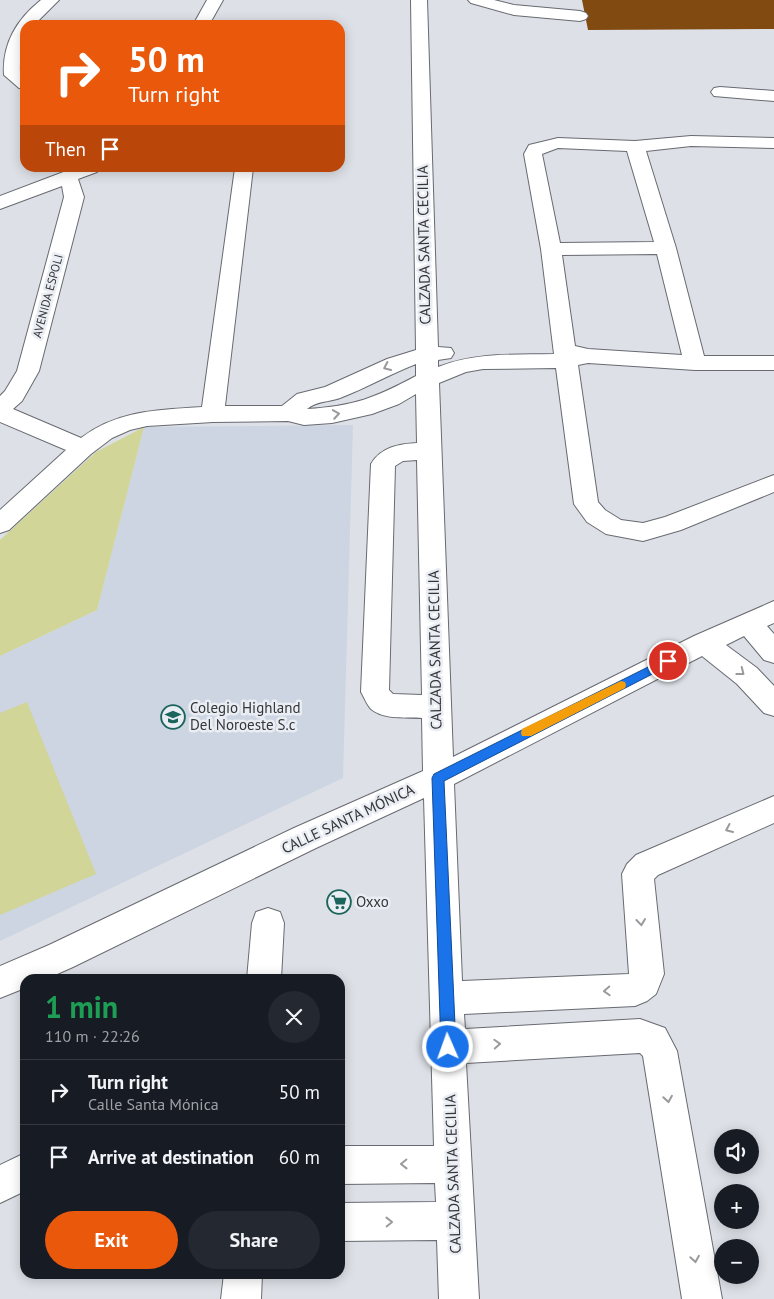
<!DOCTYPE html>
<meta charset="utf-8">
<style>
body{margin:0;font-family:"PT Sans",sans-serif;background:#242831;color:#f1f3f6;height:100vh;display:flex;flex-direction:column;font-size:19px;white-space:nowrap}
*{box-sizing:border-box;margin:0}
p{font-size:16px;color:#9ea1a6}
.icon{flex:none;width:28px;height:28px;fill:none;stroke:currentColor;stroke-width:2;stroke-linecap:round;stroke-linejoin:round}
.map{position:relative;flex:1;overflow:hidden}
.details{position:absolute;left:20px;top:974px;width:325px;height:305px;display:flex;flex-direction:column;background:#171b24;border-radius:15px;box-shadow:0 2px 12px #0003}
.details>*{flex:none}
.top-card{position:absolute;left:20px;top:20px;width:325px;height:152px;border-radius:15px;box-shadow:0 2px 12px #0003;background:#ea580c;color:#fff;overflow:hidden}
.buttons{position:absolute;left:714px;top:1129px;display:grid;gap:10px}
.buttons a{display:grid;place-items:center;width:45px;height:45px;border-radius:50%;background:#171b24;box-shadow:0 2px 12px #0003;font-size:25px}
.pin{position:absolute;display:grid;place-items:center;width:42px;height:42px;color:#fff;margin:-21px;border:2px solid #fff;border-radius:50%;box-shadow:0 1px 5px #0007}
.me{position:absolute;width:55px;margin:-28px;rotate:358deg;stroke-linejoin:round;filter:drop-shadow(0 0 4px #0008)}
.turn{display:flex;align-items:center;gap:18px;height:105px;padding:0 25px;font-size:22px}
.turn .icon{width:65px;height:65px;stroke-width:2.5}
.turn b{display:block;font-size:35px;line-height:42px}
.then{display:flex;align-items:center;height:48px;padding:0 25px;background:#0003;gap:10px;font-size:19px}
.round{display:grid;place-items:center;flex:none;width:52px;height:52px;border-radius:26px;background:#242831}
.headline{display:flex;align-items:center;justify-content:space-between;height:85px;padding:0 25px}
h1{font-size:30px;font-weight:700;line-height:38px;color:#1e9e55}
.cta{display:flex;gap:10px;margin-top:auto;padding:10px 25px}
.cta a{flex:1;height:58px;border-radius:30px;background:#ea580c;color:#fff;font-size:20px;font-weight:700;line-height:58px;text-align:center}
.cta a+a{background:#242831;color:#f1f3f6}
ul{padding:0;list-style:none}
li{display:flex;align-items:center;gap:15px;height:65px;padding:0 25px;border-top:1px solid #363941}
li div{flex:1}
li b{display:block;font-size:19px}
li em{font-style:normal}
.map>svg:first-child{display:block}
.built{fill:#ccd5e1}
.green{fill:#d1d598}
.building{fill:#804a11}
.lines{fill:none;stroke-linecap:round;stroke-linejoin:round}
.minor-casing{stroke:#676a70;stroke-width:2}
.minor{fill:#fff;fill-rule:evenodd}
.oneway{stroke:#9a9a9c}
.route{fill:#1a73e8;stroke:#114b97}
.slow{fill:#f59e0b}
.labels{text-anchor:middle;stroke-width:5;stroke-linejoin:round;paint-order:stroke}
.far-street-label{font-size:12px;fill:#343638;stroke:#eaeef4}
.street-label{font-size:15px;fill:#343638;stroke:#eaeef4}
.poi-label{font-size:15px;fill:#343638;stroke:#eaeef4;text-anchor:start}
</style>
<div class="map">
<svg width="774" height="1299" viewBox="0 0 774 1299">
<rect width="100%" height="100%" fill="#dde1e7"/>
<path class="built" d="M 353,425 L 343,778 L 0,941 L 0,656 L 97,610 L 144,427 Z"/>
<g class="green">
<path d="M 144,427 L 97,610 L 0,656 L 0,540 L 96,452 Z"/>
<path d="M 27,702 L 96,874 L 0,915 L 0,713 Z"/>
</g>
<path class="building" d="M 582,0 L 774,0 L 774,29 L 588,30 Z"/>
<g class="lines">
<g class="minor-casing">
<g id="minor">
<path d="M 41,0 L 59,0 L 34,25 L 25,25 C 25,42 19,56 20,73 L 25,76 L 25,89 L 19,88 L 4,75 C 2,44 17,19 41,0 Z"/>
<path d="M 207,0 L 223,0 L 209,25 L 193,25 Z"/>
<path d="M 411,0 L 427,0 L 438,347 L 451,348 L 454,353 L 451,358 L 438,360 L 438,367 C 476,352 515,355 554,354 L 541,249 L 524,154 L 529,145 L 558,138 L 635,141 L 691,136 L 774,138 L 774,148 L 691,146 L 646,151 L 676,248 L 704,356 L 774,356 L 774,370 L 695,370 L 588,363 L 578,365 L 598,502 L 605,510 L 621,520 L 643,523 L 665,517 L 774,475 L 774,492 L 681,530 L 643,541 L 606,534 L 587,522 L 574,504 L 556,368 L 483,369 L 466,372 L 439,383 L 453,757 L 694,636 L 774,601 L 774,623 L 767,626 L 774,634 L 774,663 L 764,660 L 744,636 L 726,645 L 757,668 L 774,686 L 774,716 L 764,713 L 737,684 L 702,656 L 454,784 L 462,981 L 629,974 L 622,874 L 627,864 L 636,855 L 774,796 L 774,823 L 658,875 L 654,879 L 664,974 L 656,994 L 647,1001 L 635,1006 L 464,1014 L 465,1029 L 640,1019 L 665,1028 L 677,1051 L 722,1299 L 682,1299 L 643,1056 L 640,1053 L 466,1063 L 479,1299 L 439,1299 L 437,1240 L 340,1241 L 340,1203 L 436,1202 L 435,1183 L 340,1184 L 340,1146 L 434,1146 L 424,798 L 316,848 L 73,967 L 46,979 L 25,979 L 25,988 L 0,998 L 0,966 L 49,945 L 294,828 L 423,771 L 422,718 C 407,717 384,720 371,709 C 367,705 364,697 361,692 L 371,464 C 381,447 399,444 417,443 L 416,394 L 399,404 L 372,414 L 332,423 L 304,425 L 288,421 L 213,422 L 147,426 L 130,430 L 112,438 L 91,454 L 9,530 L 0,533 L 0,510 L 66,450 L 0,422 L 0,396 L 5,391 L 17,371 L 64,197 L 62,186 L 0,209 L 0,196 L 74,168 L 99,168 L 97,172 L 78,179 L 84,197 L 39,371 L 22,401 L 13,409 L 81,438 C 118,410 158,410 202,407 L 235,168 L 253,168 L 225,406 L 282,406 L 297,394 L 325,387 L 387,359 L 416,350 ZM 558,148 L 627,151 L 654,242 L 560,243 L 542,154 ZM 657,254 L 682,355 L 588,349 L 575,346 L 562,255 ZM 416,364 L 416,376 C 375,398 354,406 307,409 C 316,401 329,402 340,398 C 366,388 390,374 416,364 ZM 417,460 L 422,695 L 393,694 L 389,690 L 395,466 L 403,461 Z"/>
<path d="M 468,0 L 494,0 L 514,5 L 580,11 L 586,13 L 588,16 L 586,19 L 580,21 L 514,15 L 471,3 Z"/>
<path d="M 720,87 L 774,91 L 774,101 L 714,96 L 711,92 L 714,88 Z"/>
<path d="M 268,908 L 280,912 L 284,923 L 281,979 L 247,979 L 252,923 L 256,912 Z"/>
<path d="M 25,1153 L 25,1191 L 0,1203 L 0,1165 Z"/>
<path d="M 224,1274 L 262,1274 L 261,1299 L 221,1299 Z"/>
</g>
</g>
<use href="#minor" class="minor"/>
</g>
<defs><path id="oneway-chevron" d="M-2-3.5L2.5 0L-2 3.5" fill="none" stroke-width="1.6" stroke-linecap="round" stroke-linejoin="round" transform="scale(1.25)"/></defs>
<g class="oneway">
<use href="#oneway-chevron" transform="translate(387 367) rotate(155)"/>
<use href="#oneway-chevron" transform="translate(336 414) rotate(-9)"/>
<use href="#oneway-chevron" transform="translate(741 672) rotate(38)"/>
<use href="#oneway-chevron" transform="translate(729 829) rotate(156)"/>
<use href="#oneway-chevron" transform="translate(641 922) rotate(84)"/>
<use href="#oneway-chevron" transform="translate(607 991) rotate(177)"/>
<use href="#oneway-chevron" transform="translate(497 1044) rotate(-3)"/>
<use href="#oneway-chevron" transform="translate(668 1099) rotate(81)"/>
<use href="#oneway-chevron" transform="translate(404 1164) rotate(179)"/>
<use href="#oneway-chevron" transform="translate(389 1222) rotate(-1)"/>
<use href="#oneway-chevron" transform="translate(695 1259) rotate(81)"/>
</g>
<path class="route" d="M 668,657 L 674,661 L 672,664 L 444,781 L 456,1047 L 453,1052 L 448,1054 L 443,1052 L 441,1047 L 432,778 L 434,774 Z"/>
<path class="slow" d="M 621,681 L 625,682 L 626,685 L 625,688 L 531,736 L 522,736 L 521,733 L 522,729 Z"/>
<defs>
<g id="school-ring" transform="scale(1.25)"><circle r="9.5" fill="#eaeef4" stroke="#1b655c" stroke-width="1.5"/><path d="M0-5L7-2L0 1L-7-2ZM-4 1L0 2.5L4 1V4Q0 6-4 4Z" fill="#1b655c"/></g>
<g id="supermarket-ring" transform="scale(1.25)"><circle r="9.5" fill="#eaeef4" stroke="#1b655c" stroke-width="1.5"/><path d="M-6-5.5h2.5l.6 2H6L4.5 2H-2.5L-4.4-4H-6ZM-1.5 3.2a1.3 1.3 0 1 0 .1 0ZM3 3.2a1.3 1.3 0 1 0 .1 0Z" fill="#1b655c"/></g>
</defs>
<g fill-rule="evenodd">
<use href="#school-ring" x="173" y="717"/>
<use href="#supermarket-ring" x="339" y="902"/>
</g>
<g class="labels">
<g class="far-street-label">
<text transform="translate(48 296) rotate(-75)" y="4">AVENIDA ESPOLI</text>
</g>
<g class="street-label">
<text transform="translate(424 245) rotate(-91)" y="5">CALZADA SANTA CECILIA</text>
<text transform="translate(435 650) rotate(-91)" y="5">CALZADA SANTA CECILIA</text>
<text transform="translate(348 819) rotate(-25)" y="5">CALLE SANTA MÓNICA</text>
<text transform="translate(453 1174) rotate(-92)" y="5">CALZADA SANTA CECILIA</text>
</g>
<g class="poi-label">
<text x="190" y="713">Colegio Highland<tspan x="190" dy="17">Del Noroeste S.c</tspan></text>
<text x="356" y="907">Oxxo</text>
</g>
</g>
</svg>
<div class="buttons">
<a><svg class="icon" aria-label="sound" viewBox="0 0 24 24"><path d="M4 9h4l5-4v14l-5-4H4zM17 9q2 3 0 6"/></svg></a>
<a>+</a>
<a>−</a>
</div>
<div class="pin" style="left:668px;top:661px;background:#d93025"><svg class="icon" aria-label="arrive" viewBox="0 0 24 24"><path d="M6 21V4h12l-3 4 3 4H6"/></svg></div>
<svg class="me" style="left:448px;top:1047px" viewBox="-20 -20 40 40"><circle r="17" fill="#1a73e8" stroke="#fff" stroke-width="3"/><path d="M0-11L8 9 0 5-8 9z" fill="#fff"/></svg>
<div class="top-card">
<div class="turn"><svg class="icon" aria-label="right" viewBox="0 0 24 24"><path d="M7 20v-9h11M14 6l5 5-5 5"/></svg><div><b>50 m</b>Turn right</div></div>
<div class="then">Then<svg class="icon" aria-label="arrive" viewBox="0 0 24 24"><path d="M6 21V4h12l-3 4 3 4H6"/></svg></div>
</div>
<section class="details">
<div class="headline"><div><h1>1 min</h1><p>110 m · 22:26</p></div><a class="round"><svg class="icon" aria-label="close" viewBox="0 0 24 24"><path d="M6 6l12 12M18 6L6 18"/></svg></a></div>
<ul>
<li><svg class="icon" aria-label="right" viewBox="0 0 24 24"><path d="M7 20v-9h11M14 6l5 5-5 5"/></svg><div><b>Turn right</b><p>Calle Santa Mónica</p></div><em>50 m</em></li>
<li><svg class="icon" aria-label="arrive" viewBox="0 0 24 24"><path d="M6 21V4h12l-3 4 3 4H6"/></svg><div><b>Arrive at destination</b></div><em>60 m</em></li>
</ul>
<div class="cta"><a>Exit</a><a>Share</a></div>
</section>
</div>
